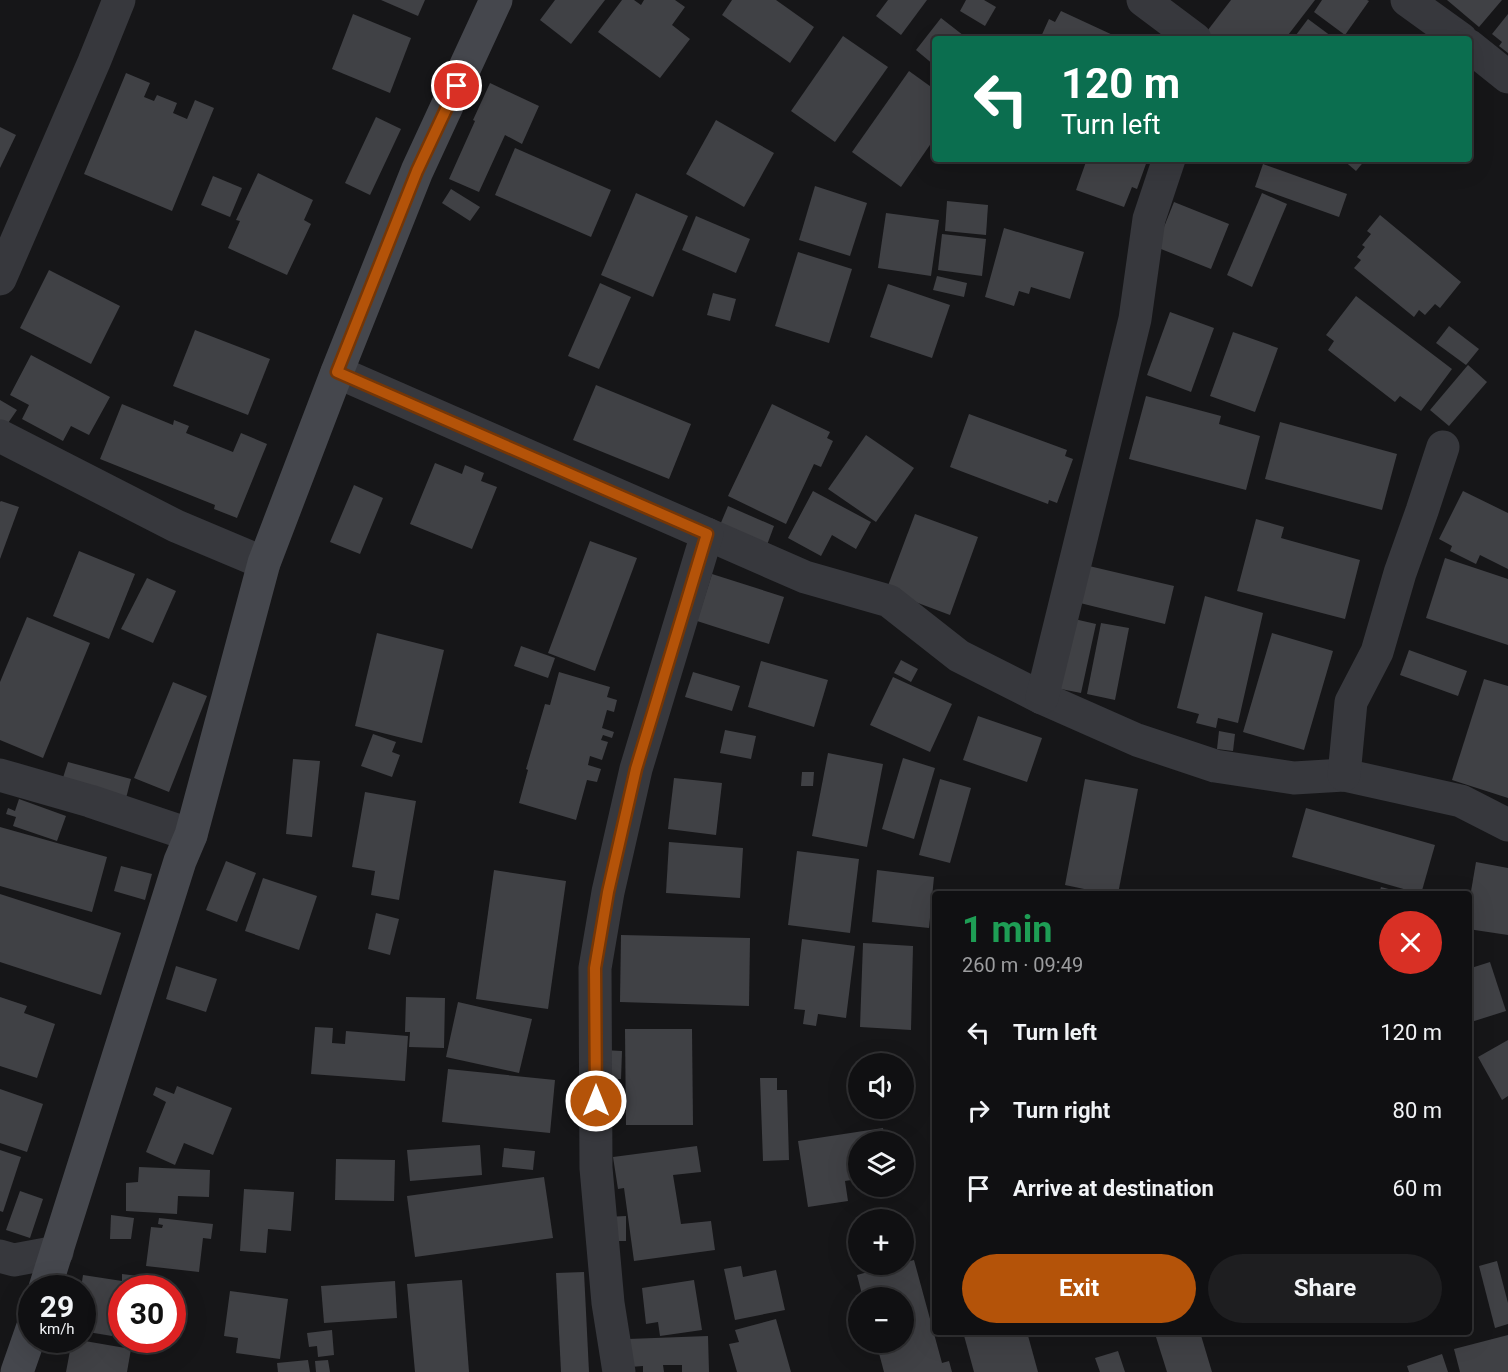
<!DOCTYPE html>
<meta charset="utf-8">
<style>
body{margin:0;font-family:Roboto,sans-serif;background:#1e1e20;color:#f1f3f6;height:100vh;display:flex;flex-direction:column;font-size:22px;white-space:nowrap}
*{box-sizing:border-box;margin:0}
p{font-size:20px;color:#9c9d9f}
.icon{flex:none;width:33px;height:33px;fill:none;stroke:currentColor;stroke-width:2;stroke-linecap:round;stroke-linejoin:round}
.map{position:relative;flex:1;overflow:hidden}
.sheet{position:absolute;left:932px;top:891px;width:540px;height:444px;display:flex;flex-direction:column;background:#101012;border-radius:6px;box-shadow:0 6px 24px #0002,0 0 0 2px #303032}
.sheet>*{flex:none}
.top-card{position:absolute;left:932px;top:36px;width:540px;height:126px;border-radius:6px;box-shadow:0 6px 24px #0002,0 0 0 2px #303032;background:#0b6e4f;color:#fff;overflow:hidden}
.controls{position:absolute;left:848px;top:1053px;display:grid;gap:12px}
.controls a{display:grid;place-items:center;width:66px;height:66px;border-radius:50%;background:#101012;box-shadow:0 6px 24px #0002,0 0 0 2px #303032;font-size:30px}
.speed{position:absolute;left:18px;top:1275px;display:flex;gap:12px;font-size:30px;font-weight:700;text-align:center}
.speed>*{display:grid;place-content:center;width:78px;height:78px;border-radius:50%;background:#101012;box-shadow:0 6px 24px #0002,0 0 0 2px #303032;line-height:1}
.speed small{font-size:15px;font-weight:400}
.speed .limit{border:9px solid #d22;background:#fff;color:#111}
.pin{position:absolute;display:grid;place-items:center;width:51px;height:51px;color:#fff;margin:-26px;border:3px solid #fff;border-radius:50%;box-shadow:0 2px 6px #0007}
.me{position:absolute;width:66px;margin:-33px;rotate:0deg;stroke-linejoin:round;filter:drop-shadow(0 0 4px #0008)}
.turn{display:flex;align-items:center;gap:21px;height:126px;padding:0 30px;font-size:27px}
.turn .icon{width:78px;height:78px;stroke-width:2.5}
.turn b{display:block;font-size:42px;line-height:51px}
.round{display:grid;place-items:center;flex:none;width:63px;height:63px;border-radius:32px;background:#1e1e20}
.head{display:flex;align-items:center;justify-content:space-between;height:102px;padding:0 30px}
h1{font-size:36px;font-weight:700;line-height:45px;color:#1e9e55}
.cta{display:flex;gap:12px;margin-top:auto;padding:12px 30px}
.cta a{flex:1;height:69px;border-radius:36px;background:#b45309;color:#fff;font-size:24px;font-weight:700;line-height:69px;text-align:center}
.cta a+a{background:#1e1e20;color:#f1f3f6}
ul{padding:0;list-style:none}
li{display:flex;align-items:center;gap:18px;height:78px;padding:0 30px}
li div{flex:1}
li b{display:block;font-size:22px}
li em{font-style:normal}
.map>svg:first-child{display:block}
.building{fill:#404145}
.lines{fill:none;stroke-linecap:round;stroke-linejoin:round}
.street{stroke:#37383d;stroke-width:33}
.secondary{stroke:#45474d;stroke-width:33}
.route-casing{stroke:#753606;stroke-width:15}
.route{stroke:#b45309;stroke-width:10}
</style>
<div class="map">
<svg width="1508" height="1372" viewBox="0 0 1508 1372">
<rect width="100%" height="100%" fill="#161618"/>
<g class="building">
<path d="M 381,0 L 425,0 L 418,16 Z"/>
<path d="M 555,0 L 605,0 L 571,44 L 540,20 Z"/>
<path d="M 622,0 L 634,0 L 641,5 L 644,0 L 675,0 L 685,7 L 672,25 L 690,39 L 660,78 L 598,32 Z"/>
<path d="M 732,0 L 776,0 L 814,27 L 790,63 L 722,15 Z"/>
<path d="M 888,0 L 927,0 L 901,35 L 876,16 Z"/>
<path d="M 966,0 L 984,0 L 996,7 L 985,26 L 960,11 Z"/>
<path d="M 1231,0 L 1315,0 L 1285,39 L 1201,39 Z"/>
<path d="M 1322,0 L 1367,0 L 1369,1 L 1345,35 L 1314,12 Z"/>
<path d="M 1447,0 L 1502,0 L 1479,27 Z"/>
<path d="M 1061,11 L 1115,36 L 1113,39 L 1040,39 L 1049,19 L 1055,22 Z"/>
<path d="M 353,14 L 411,38 L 390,93 L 332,69 Z"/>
<path d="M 1508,14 L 1508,53 L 1499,46 L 1502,42 L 1492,34 Z"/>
<path d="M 941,18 L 968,39 L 934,39 L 934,65 L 916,50 Z"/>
<path d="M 1308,19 L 1335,39 L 1293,39 Z"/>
<path d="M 843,36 L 888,67 L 835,142 L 791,111 Z"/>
<path d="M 909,71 L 934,89 L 934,139 L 901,187 L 852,152 Z"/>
<path d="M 126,73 L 150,83 L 144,97 L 154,101 L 157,95 L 177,103 L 173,113 L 187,119 L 195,100 L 214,108 L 172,211 L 84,174 Z"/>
<path d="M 490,83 L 539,106 L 522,144 L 505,135 L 479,192 L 449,179 L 475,121 L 473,120 Z"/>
<path d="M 376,117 L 401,129 L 370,195 L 345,183 Z"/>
<path d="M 716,120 L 774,153 L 744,207 L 686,174 Z"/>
<path d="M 0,127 L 16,135 L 0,168 Z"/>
<path d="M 515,148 L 611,190 L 591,237 L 495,195 Z"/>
<path d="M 1087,159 L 1141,159 L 1147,161 L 1137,189 L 1132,187 L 1124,207 L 1076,190 Z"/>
<path d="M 1342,159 L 1366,159 L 1356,171 Z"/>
<path d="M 1263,164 L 1347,194 L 1339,217 L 1255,187 Z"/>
<path d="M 258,173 L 313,200 L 304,220 L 311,224 L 287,275 L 228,248 L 240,221 L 236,220 Z"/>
<path d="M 213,176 L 242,188 L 230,217 L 201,205 Z"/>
<path d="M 815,186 L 867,203 L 850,256 L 799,240 Z"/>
<path d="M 451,189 L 480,207 L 470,221 L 442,203 Z"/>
<path d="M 636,193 L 688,216 L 653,297 L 601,275 Z"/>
<path d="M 1262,193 L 1287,204 L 1252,287 L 1227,275 Z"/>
<path d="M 947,201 L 988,205 L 986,235 L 945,231 Z"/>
<path d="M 1174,202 L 1229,224 L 1211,269 L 1156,247 Z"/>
<path d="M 886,213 L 939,220 L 931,276 L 878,268 Z"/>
<path d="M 1380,215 L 1461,282 L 1440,308 L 1435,304 L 1425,315 L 1419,310 L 1414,317 L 1354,268 L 1361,260 L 1357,257 L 1365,247 L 1362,245 L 1371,234 L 1367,231 Z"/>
<path d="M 696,216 L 750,239 L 736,273 L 682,250 Z"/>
<path d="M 1004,228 L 1084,252 L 1070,299 L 1031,287 L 1029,294 L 1019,291 L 1014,306 L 985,297 Z"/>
<path d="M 942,234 L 986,239 L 982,276 L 938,270 Z"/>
<path d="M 798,252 L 852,269 L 829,343 L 775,326 Z"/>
<path d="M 49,270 L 120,306 L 91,364 L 20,328 Z"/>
<path d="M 937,276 L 967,283 L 964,297 L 933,290 Z"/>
<path d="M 600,283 L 631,297 L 599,369 L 568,356 Z"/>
<path d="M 888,284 L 950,305 L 932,358 L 870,337 Z"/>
<path d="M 713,293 L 736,299 L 730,321 L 707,315 Z"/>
<path d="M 1356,296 L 1452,369 L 1421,411 L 1400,396 L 1395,402 L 1328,350 L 1334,341 L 1326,335 Z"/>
<path d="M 1170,312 L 1214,328 L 1191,392 L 1147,375 Z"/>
<path d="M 1449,326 L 1479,349 L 1466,365 L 1436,343 Z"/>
<path d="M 195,330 L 270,359 L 248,415 L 173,386 Z"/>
<path d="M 1233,332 L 1278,348 L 1255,412 L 1210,396 Z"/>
<path d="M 31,355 L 110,397 L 89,435 L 71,426 L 63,441 L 22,419 L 29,405 L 10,395 Z"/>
<path d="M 1468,365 L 1487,382 L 1449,426 L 1430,410 Z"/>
<path d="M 596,385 L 691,424 L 669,479 L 573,440 Z"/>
<path d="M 1146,396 L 1221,416 L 1219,424 L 1260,436 L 1246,490 L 1129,459 Z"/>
<path d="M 0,400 L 17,410 L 6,426 L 0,423 Z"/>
<path d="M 122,404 L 173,425 L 174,420 L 189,426 L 186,433 L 233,452 L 241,433 L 267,444 L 237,518 L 214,509 L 215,505 L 100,459 Z"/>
<path d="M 772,404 L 830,432 L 827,438 L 833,441 L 821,467 L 814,464 L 786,524 L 728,496 Z"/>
<path d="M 969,414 L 1067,450 L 1065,456 L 1073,459 L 1057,503 L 1049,500 L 1048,504 L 950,467 Z"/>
<path d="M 1280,422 L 1397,454 L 1382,510 L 1265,479 Z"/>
<path d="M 866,435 L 914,468 L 876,522 L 828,489 Z"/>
<path d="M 435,463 L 462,474 L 465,465 L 484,473 L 481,481 L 497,487 L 472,549 L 410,524 Z"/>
<path d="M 354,485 L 383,498 L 360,554 L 330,542 Z"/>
<path d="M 813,491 L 871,522 L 856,549 L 832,535 L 821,556 L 788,538 Z"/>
<path d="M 1463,491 L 1508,513 L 1508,569 L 1480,555 L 1476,564 L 1450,551 L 1452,546 L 1439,539 Z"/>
<path d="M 1,501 L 19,507 L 0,559 L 0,502 Z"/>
<path d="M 728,506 L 774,526 L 767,545 L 720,525 Z"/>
<path d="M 915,514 L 978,537 L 950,615 L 886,591 Z"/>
<path d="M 1256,519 L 1284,527 L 1281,538 L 1360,560 L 1345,619 L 1237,591 Z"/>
<path d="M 590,541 L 637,558 L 595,671 L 548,653 Z"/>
<path d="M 79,551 L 135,574 L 109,639 L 53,616 Z"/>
<path d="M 1445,558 L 1508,579 L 1508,645 L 1426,618 Z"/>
<path d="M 1089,566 L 1174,586 L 1165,624 L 1080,603 Z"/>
<path d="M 712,574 L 784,597 L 769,644 L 697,621 Z"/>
<path d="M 147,578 L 176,591 L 153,643 L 121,629 Z"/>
<path d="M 1205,596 L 1263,613 L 1238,723 L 1218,718 L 1216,728 L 1196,723 L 1199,714 L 1177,708 Z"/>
<path d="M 27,617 L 90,643 L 43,758 L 0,740 L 0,682 Z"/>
<path d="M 1070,618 L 1096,624 L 1081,693 L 1056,688 Z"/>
<path d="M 1101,623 L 1129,628 L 1115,700 L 1087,694 Z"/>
<path d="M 377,633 L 444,650 L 422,743 L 355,726 Z"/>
<path d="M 1272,633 L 1333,651 L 1304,750 L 1243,732 Z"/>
<path d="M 521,646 L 555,658 L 548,678 L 514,666 Z"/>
<path d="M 1409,650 L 1467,671 L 1458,696 L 1400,675 Z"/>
<path d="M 901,660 L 918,669 L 911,682 L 894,673 Z"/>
<path d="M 761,661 L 828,680 L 814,727 L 748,707 Z"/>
<path d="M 559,672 L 610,687 L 607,697 L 617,700 L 614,712 L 607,710 L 602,728 L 614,732 L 612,738 L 603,735 L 601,740 L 608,742 L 602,760 L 590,756 L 588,765 L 601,769 L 597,782 L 587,780 L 576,820 L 519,803 L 528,770 L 526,769 L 545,704 L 550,705 Z"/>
<path d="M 693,672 L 740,686 L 732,711 L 685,697 Z"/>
<path d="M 893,677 L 952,704 L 930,752 L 870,725 Z"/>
<path d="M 1484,679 L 1508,686 L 1508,798 L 1452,780 Z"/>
<path d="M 173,682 L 207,696 L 169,792 L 134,778 Z"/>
<path d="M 978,716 L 1042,738 L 1027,782 L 963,760 Z"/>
<path d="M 725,730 L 756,736 L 751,759 L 720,753 Z"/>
<path d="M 1219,731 L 1235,734 L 1233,751 L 1217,749 Z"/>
<path d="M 373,734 L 396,742 L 392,752 L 400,755 L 392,777 L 361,766 Z"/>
<path d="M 828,753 L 883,764 L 867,847 L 812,836 Z"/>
<path d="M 903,758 L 935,768 L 914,839 L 882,829 Z"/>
<path d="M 293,759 L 320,761 L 312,837 L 286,834 Z"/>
<path d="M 68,762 L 131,779 L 125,802 L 61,784 Z"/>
<path d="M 802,772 L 814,772 L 813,786 L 801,786 Z"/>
<path d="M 674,778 L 722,783 L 716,835 L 668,829 Z"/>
<path d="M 940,779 L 971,788 L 950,863 L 919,855 Z"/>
<path d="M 1085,779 L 1138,789 L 1118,894 L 1108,894 L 1065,885 Z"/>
<path d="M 365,792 L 416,801 L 399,900 L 371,895 L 375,871 L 352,867 Z"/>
<path d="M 19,799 L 66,816 L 57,841 L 13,826 L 16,817 L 6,814 L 8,808 L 15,811 Z"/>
<path d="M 1306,808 L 1435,845 L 1421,894 L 1292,857 Z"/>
<path d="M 0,827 L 107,857 L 92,912 L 0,886 Z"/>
<path d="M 669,842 L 743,848 L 740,898 L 666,893 Z"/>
<path d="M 797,851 L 859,859 L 850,933 L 788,925 Z"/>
<path d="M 226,861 L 256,873 L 237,922 L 206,910 Z"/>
<path d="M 1476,862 L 1508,868 L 1508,935 L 1468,929 L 1468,909 Z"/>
<path d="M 121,866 L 152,874 L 145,900 L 114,891 Z"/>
<path d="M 494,870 L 566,881 L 548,1009 L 476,999 Z"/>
<path d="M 877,870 L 934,877 L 929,928 L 872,922 Z"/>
<path d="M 263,878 L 317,896 L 299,950 L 245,931 Z"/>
<path d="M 1381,887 L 1404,893 L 1404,894 L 1379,894 Z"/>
<path d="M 0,894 L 121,933 L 101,995 L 0,962 Z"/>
<path d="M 376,913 L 399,919 L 390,955 L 368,949 Z"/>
<path d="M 621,935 L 750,938 L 749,1006 L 620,1002 Z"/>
<path d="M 802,939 L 855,946 L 846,1018 L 818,1014 L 816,1026 L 803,1024 L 805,1010 L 794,1009 Z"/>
<path d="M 863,943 L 913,946 L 911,1030 L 860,1027 Z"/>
<path d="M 1490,962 L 1506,1011 L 1468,1023 L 1468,969 Z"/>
<path d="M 176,966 L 217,979 L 206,1012 L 166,999 Z"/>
<path d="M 0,997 L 27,1006 L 24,1013 L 55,1024 L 37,1078 L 0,1066 Z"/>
<path d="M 406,997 L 445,998 L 444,1048 L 409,1047 L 410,1032 L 405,1032 Z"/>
<path d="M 458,1002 L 532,1019 L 519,1073 L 446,1057 Z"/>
<path d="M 315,1027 L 333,1028 L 332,1043 L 345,1044 L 346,1031 L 408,1036 L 405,1081 L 311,1074 Z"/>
<path d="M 625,1029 L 692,1029 L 693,1125 L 626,1125 Z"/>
<path d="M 1508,1040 L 1508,1096 L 1502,1100 L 1478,1057 Z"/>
<path d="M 603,1050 L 622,1051 L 621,1079 L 602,1079 Z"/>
<path d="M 448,1069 L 555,1080 L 550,1133 L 442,1122 Z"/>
<path d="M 760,1078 L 777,1078 L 777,1090 L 787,1090 L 789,1160 L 763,1161 Z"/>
<path d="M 177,1086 L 232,1108 L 213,1155 L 184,1143 L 175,1165 L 146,1152 L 166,1102 L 153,1095 L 156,1087 L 174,1094 Z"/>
<path d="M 0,1089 L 43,1104 L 27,1152 L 0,1143 Z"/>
<path d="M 883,1128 L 885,1142 L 858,1142 L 858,1179 L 845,1181 L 848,1201 L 808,1207 L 798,1141 Z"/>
<path d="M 480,1145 L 482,1175 L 410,1181 L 407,1150 Z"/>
<path d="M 697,1146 L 701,1172 L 673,1175 L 681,1224 L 711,1221 L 715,1250 L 634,1261 L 624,1188 L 618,1189 L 613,1157 Z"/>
<path d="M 504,1148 L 535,1151 L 533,1170 L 502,1167 Z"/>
<path d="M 0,1150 L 21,1157 L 3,1212 L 0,1211 Z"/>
<path d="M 336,1159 L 395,1160 L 394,1201 L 335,1200 Z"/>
<path d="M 139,1167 L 210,1170 L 209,1197 L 178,1196 L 177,1214 L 126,1211 L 126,1183 L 138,1182 Z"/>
<path d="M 544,1177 L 553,1238 L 415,1257 L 407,1196 Z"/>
<path d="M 244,1189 L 294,1192 L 291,1231 L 268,1229 L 266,1253 L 240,1251 Z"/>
<path d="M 20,1191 L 43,1199 L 30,1238 L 6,1230 Z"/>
<path d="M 111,1215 L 134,1218 L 131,1239 L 110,1239 Z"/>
<path d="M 626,1216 L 626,1241 L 606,1241 L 605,1217 Z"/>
<path d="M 159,1218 L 213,1224 L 211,1239 L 203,1238 L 199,1272 L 146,1266 L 151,1227 L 162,1228 L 163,1225 L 158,1224 Z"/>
<path d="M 909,1239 L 913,1252 L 903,1255 L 903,1240 Z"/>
<path d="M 914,1260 L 942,1363 L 949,1361 L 952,1372 L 884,1372 L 876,1342 L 903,1342 L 903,1298 L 863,1298 L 857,1275 L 897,1264 L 903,1264 L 903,1263 Z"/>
<path d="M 1497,1261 L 1508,1303 L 1508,1324 L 1495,1328 L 1479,1266 Z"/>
<path d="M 741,1266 L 743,1277 L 776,1270 L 785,1310 L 735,1320 L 724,1269 Z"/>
<path d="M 584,1272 L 589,1372 L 561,1372 L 556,1273 Z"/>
<path d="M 122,1274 L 170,1280 L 168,1288 L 122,1288 L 122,1327 L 113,1326 L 112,1336 L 82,1331 L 82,1288 L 81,1288 L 83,1275 L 122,1281 Z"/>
<path d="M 462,1280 L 469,1372 L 415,1372 L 407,1284 Z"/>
<path d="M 694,1280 L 702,1330 L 660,1336 L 658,1322 L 646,1324 L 642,1288 Z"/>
<path d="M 395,1281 L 397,1318 L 324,1323 L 321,1286 Z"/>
<path d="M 230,1291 L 288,1299 L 280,1359 L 236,1353 L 238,1338 L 224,1336 Z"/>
<path d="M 776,1319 L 791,1372 L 737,1372 L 729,1344 L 739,1342 L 735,1330 Z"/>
<path d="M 332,1330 L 334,1355 L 318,1357 L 317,1346 L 309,1347 L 307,1333 Z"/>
<path d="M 963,1332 L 1027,1332 L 1038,1372 L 974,1372 Z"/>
<path d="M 1171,1332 L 1200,1332 L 1212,1372 L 1167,1372 L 1156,1337 Z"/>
<path d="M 1508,1335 L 1508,1372 L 1460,1372 L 1454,1349 Z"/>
<path d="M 708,1336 L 709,1372 L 682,1372 L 682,1365 L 663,1365 L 664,1372 L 643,1372 L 643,1366 L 630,1367 L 628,1339 Z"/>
<path d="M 72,1340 L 79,1340 L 131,1349 L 127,1372 L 66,1372 Z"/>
<path d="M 1118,1351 L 1125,1372 L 1100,1372 L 1095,1358 Z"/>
<path d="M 1442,1354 L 1448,1372 L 1409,1372 L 1407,1366 Z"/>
<path d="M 308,1360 L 310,1372 L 278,1372 L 277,1363 Z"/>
<path d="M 328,1360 L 330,1372 L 316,1372 L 315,1361 Z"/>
</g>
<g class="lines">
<g class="street">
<path d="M 1143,0 L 1195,39"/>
<path d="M 1407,0 L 1461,39"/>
<path d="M 1468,45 L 1508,77"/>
<path d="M 0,279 L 94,62 L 119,0"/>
<path d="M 337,372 L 805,577 L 889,601 L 959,656 L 1042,698 L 1137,740 L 1215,766 L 1294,778 L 1344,775 L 1461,801 L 1508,825"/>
<path d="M 0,436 L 176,526 L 264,563"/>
<path d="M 1042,698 L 1135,319 L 1149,219 L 1169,159"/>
<path d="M 0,775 L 90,801 L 191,835"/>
<path d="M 1344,775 L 1351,702 L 1377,652 L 1400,573 L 1422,511 L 1443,447"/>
<path d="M 0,1256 L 14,1260 L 57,1252"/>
<path d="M 619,1372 L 608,1303 L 596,1168 L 595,968 L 608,892 L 636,769 L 707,534"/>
</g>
<g class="secondary">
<path d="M 45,1288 L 180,861 L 191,835 L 264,563 L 337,372 L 417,171 L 496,0"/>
<path d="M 17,1372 L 32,1329"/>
</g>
</g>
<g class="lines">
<g class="route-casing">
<path id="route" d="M 457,86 L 417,171 L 337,372 L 707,534 L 636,769 L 608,892 L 595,968 L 596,1101"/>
</g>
<use href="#route" class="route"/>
</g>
</svg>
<div class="controls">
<a><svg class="icon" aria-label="sound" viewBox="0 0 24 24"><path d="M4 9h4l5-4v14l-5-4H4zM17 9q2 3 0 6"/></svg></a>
<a><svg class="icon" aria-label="layers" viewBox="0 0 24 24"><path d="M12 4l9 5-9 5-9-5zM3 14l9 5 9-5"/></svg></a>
<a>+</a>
<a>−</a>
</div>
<div class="speed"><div>29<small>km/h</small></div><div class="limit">30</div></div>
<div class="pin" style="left:457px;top:86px;background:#d93025"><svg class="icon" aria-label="arrive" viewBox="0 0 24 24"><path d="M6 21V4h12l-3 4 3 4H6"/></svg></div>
<svg class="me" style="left:596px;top:1101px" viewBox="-20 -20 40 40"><circle r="17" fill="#b45309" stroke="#fff" stroke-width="3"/><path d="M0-11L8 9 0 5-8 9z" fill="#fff"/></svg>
<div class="top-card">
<div class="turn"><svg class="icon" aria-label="left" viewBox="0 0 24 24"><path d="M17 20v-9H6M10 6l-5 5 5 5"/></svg><div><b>120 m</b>Turn left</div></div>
</div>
<section class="sheet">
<div class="head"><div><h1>1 min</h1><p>260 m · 09:49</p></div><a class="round" style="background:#d93025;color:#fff"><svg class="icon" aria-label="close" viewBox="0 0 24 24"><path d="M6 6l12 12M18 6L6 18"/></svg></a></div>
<ul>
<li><svg class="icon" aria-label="left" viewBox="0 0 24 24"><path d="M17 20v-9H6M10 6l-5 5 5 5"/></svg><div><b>Turn left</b></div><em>120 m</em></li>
<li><svg class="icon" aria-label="right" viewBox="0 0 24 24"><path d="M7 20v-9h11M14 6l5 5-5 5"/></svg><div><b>Turn right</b></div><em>80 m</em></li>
<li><svg class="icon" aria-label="arrive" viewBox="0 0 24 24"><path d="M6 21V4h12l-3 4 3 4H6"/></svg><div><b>Arrive at destination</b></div><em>60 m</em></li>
</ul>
<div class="cta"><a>Exit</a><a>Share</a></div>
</section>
</div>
